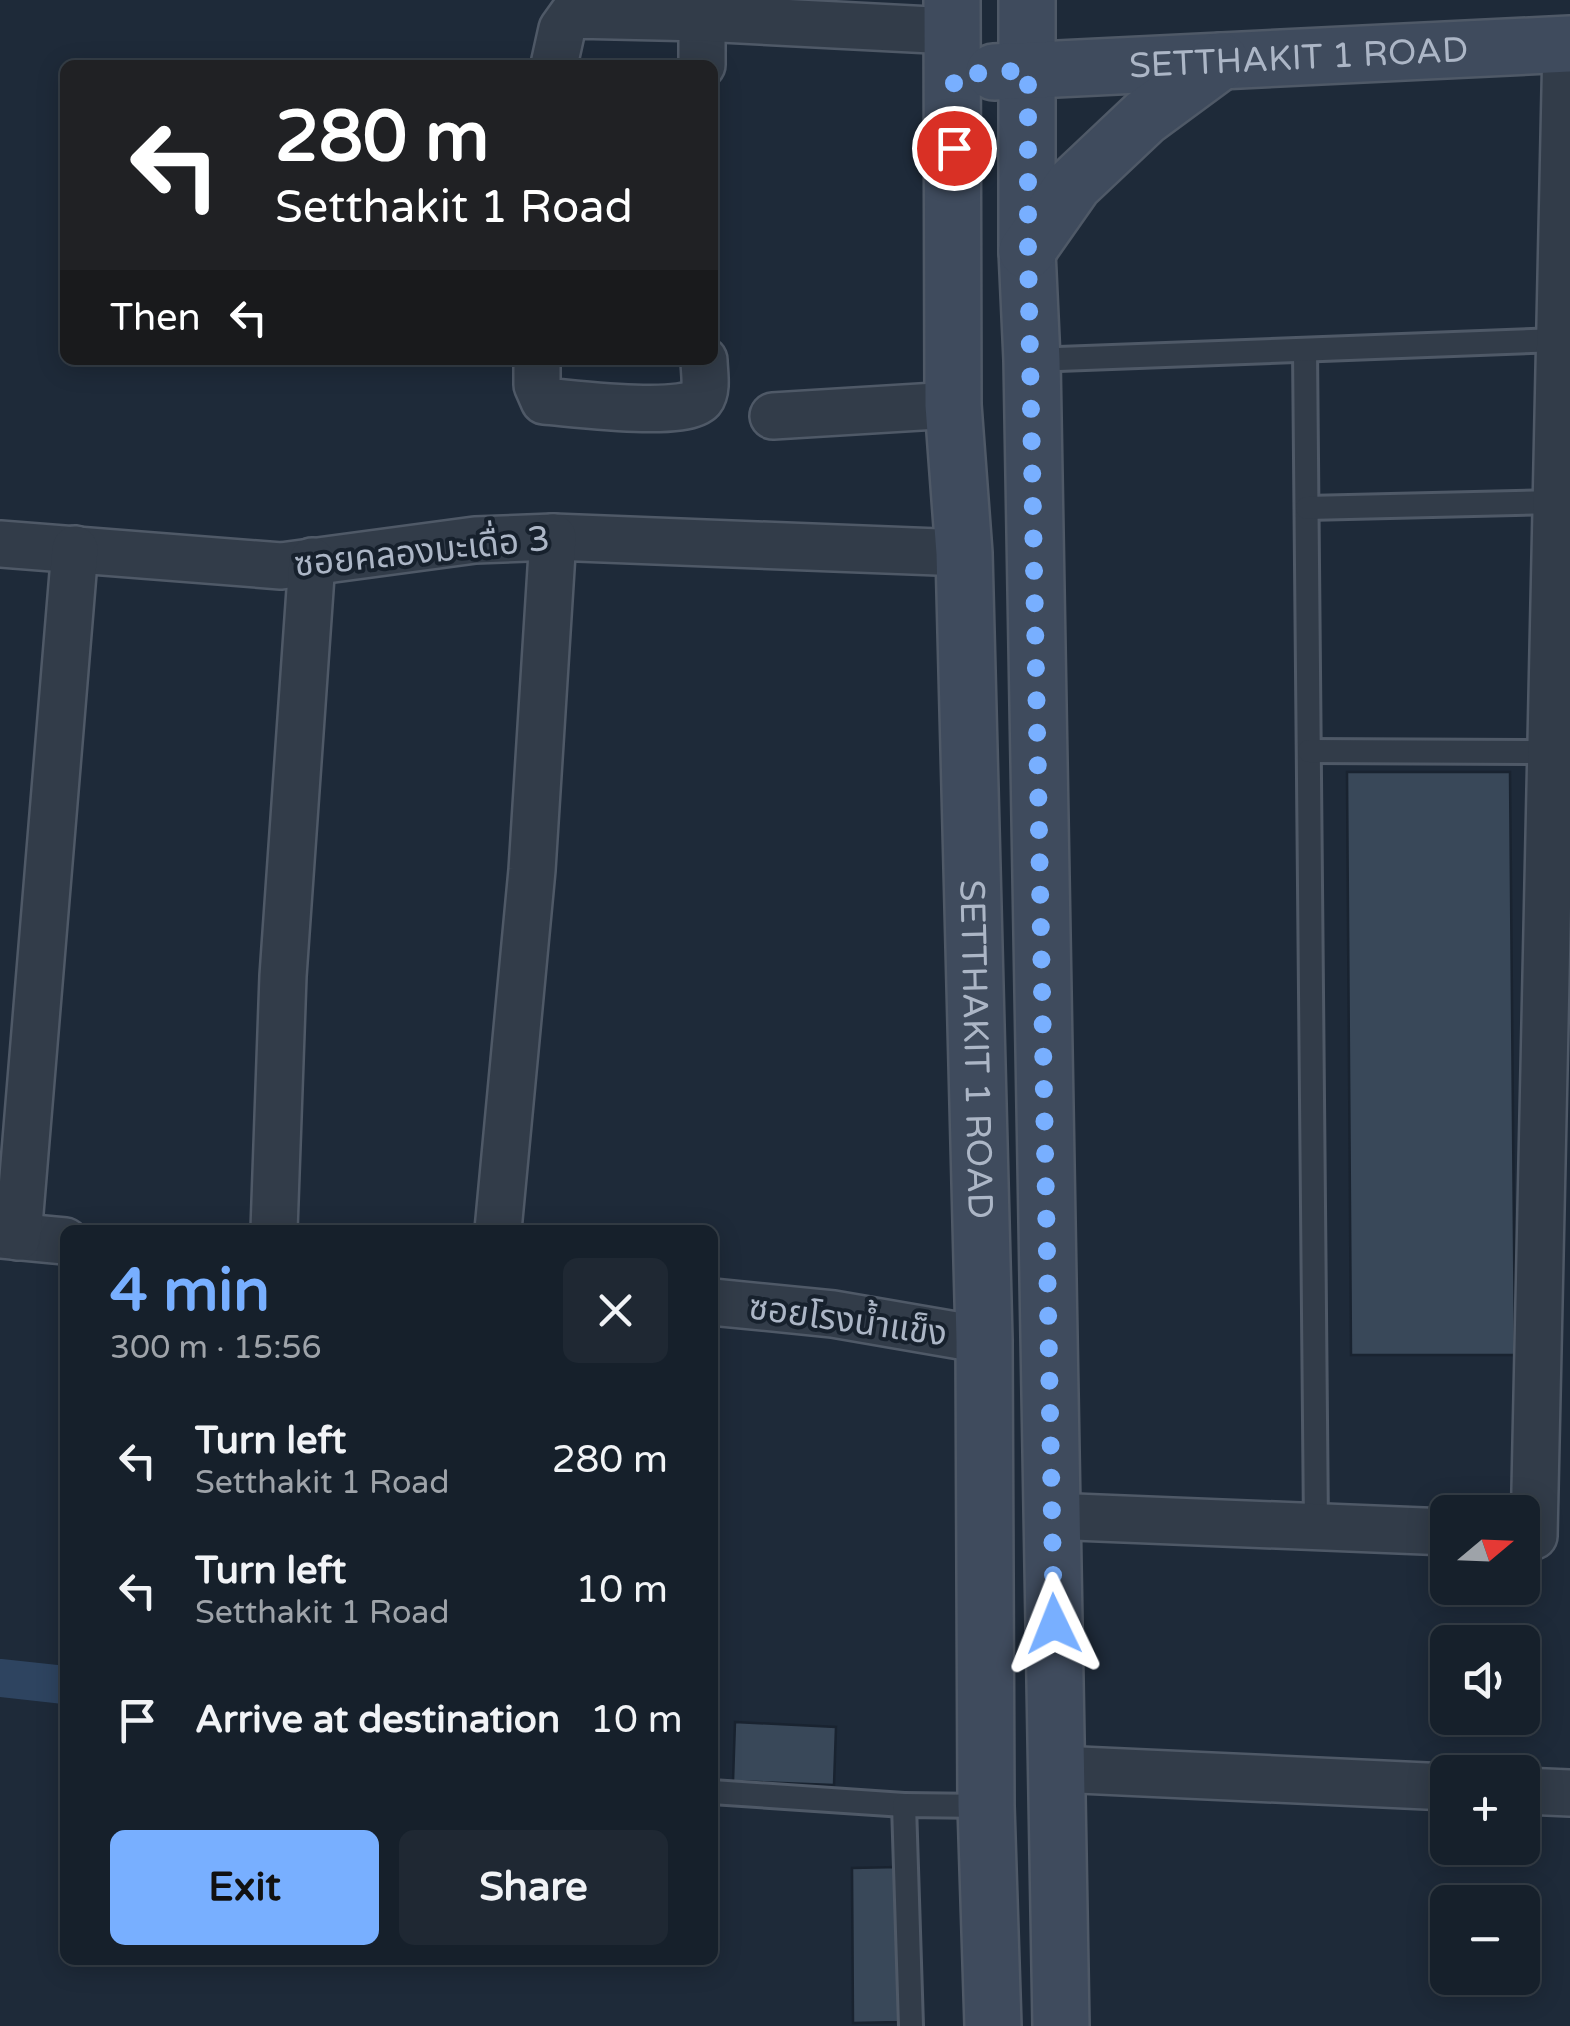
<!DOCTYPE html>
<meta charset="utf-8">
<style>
body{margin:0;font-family:"Varela Round","Noto Sans Thai",sans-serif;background:#1f2833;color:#f1f3f6;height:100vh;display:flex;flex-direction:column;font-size:38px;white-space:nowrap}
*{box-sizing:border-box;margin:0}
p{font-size:32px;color:#9ea3a9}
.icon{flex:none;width:55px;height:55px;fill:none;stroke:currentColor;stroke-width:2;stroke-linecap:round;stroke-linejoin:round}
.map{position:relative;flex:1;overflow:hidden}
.sheet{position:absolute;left:60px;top:1225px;width:658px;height:740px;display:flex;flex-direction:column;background:#16202b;border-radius:15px;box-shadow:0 5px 25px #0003,0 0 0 2px #353e47}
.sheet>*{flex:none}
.banner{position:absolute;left:60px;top:60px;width:658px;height:305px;border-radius:15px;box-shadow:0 5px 25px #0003,0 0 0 2px #353e47;background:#202124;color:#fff;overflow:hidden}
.needle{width:65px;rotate:71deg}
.tools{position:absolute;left:1430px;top:1495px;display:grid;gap:20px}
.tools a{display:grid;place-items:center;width:110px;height:110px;border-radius:15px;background:#16202b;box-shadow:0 5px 25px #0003,0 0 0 2px #353e47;font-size:50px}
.pin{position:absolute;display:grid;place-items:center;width:85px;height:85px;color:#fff;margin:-42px;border:5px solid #fff;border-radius:50%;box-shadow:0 2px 10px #0007}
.me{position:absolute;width:110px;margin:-55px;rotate:358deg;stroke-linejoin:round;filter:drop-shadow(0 0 8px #0008)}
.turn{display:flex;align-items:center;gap:35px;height:210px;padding:0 50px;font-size:45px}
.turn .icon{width:130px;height:130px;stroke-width:2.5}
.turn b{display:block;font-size:70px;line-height:85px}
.then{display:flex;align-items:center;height:95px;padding:0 50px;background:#0003;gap:20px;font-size:38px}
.round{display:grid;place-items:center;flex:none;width:105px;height:105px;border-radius:15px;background:#1f2833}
.overview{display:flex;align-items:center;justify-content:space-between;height:170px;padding:0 50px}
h1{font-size:60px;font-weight:800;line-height:75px;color:#78afff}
.cta{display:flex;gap:20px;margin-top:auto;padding:20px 50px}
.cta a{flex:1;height:115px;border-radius:15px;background:#78afff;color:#111;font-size:40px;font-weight:800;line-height:115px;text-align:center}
.cta a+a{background:#1f2833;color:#f1f3f6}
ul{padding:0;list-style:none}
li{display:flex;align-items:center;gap:30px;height:130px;padding:0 50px}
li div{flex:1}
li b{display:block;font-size:38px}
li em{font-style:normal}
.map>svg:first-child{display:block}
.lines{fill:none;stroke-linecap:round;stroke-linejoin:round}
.canal{stroke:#2e4460;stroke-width:38}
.building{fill:#394859;stroke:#192330;stroke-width:2.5}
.service-casing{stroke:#4f5967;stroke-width:28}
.minor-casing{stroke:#4f5967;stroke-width:50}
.secondary-casing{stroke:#4f5967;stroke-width:60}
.service{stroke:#323c49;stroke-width:22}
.minor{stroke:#323c49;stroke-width:45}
.secondary{stroke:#3f4b5d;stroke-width:55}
.route{stroke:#78afff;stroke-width:18;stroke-dasharray:0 32.4}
.labels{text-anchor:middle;stroke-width:8;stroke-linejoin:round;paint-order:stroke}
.street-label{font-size:35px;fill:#acb6c6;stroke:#17212d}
</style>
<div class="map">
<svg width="1570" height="2026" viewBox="0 0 1570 2026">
<rect width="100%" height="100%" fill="#1e2a39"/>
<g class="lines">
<path class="canal" d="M 0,1678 L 65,1685"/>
</g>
<g class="building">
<path d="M 1347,772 L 1510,772 L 1515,1355 L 1351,1355 Z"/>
<path d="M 735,1722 L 836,1727 L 834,1785 L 733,1781 Z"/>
<path d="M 899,1867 L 899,2022 L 853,2023 L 852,1868 Z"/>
</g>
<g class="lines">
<g class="service-casing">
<g id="service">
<path d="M 1305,350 L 1316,1527"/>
<path d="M 1032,360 L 1559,340"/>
<path d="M 1307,508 L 1557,502"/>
<path d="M 1309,751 L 1551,752"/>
<path d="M 712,1792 L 904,1805"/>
<path d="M 911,2026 L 904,1805 L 986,1806"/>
</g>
</g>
<g class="minor-casing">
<g id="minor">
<path d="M 702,18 L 702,65"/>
<path d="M 554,65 L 562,29 L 572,15 L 702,18 L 951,31"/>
<path d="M 537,360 L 537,385 L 544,401 C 572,403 684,418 701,399 C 708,390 704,371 704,360"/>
<path d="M 773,416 L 953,405"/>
<path d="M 0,544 L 281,566 L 475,540 L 553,537 L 964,553"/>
<path d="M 274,1230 L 283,976 L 312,561"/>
<path d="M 498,1230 L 532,870 L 553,537"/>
<path d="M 0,1235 L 65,1241"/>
<path d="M 18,1237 L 75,549"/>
<path d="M 712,1302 L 833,1314 L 984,1340"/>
<path d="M 1050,1516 L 1448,1532"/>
<path d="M 1534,1536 L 1566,44"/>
<path d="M 1058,1769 L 1448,1787"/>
<path d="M 1522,1791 L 1570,1793"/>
</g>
</g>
<g class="secondary-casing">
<g id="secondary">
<path id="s1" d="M 952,0 L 953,405 L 964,553 L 984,1340 L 986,1806 L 993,2026"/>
<path d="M 1027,0 L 1027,251 L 1032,360 L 1061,2026"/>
<path id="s2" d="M 994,72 L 1570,44"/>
<path d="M 1027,251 L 1074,184 L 1145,117 L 1221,61"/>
</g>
</g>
<use href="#service" class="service"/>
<use href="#minor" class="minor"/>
<use href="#secondary" class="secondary"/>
</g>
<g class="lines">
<path class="route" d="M 954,148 L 954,75 L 1028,70 L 1028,251 L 1054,1624"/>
</g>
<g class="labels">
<g class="street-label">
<text dy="12" stroke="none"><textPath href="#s2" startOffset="305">SETTHAKIT 1 ROAD</textPath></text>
<text transform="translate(422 551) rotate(-6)" y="12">ซอยคลองมะเดื่อ 3</text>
<text dy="12" stroke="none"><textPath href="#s1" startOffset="1050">SETTHAKIT 1 ROAD</textPath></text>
<text transform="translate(848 1320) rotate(8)" y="12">ซอยโรงน้ำแข็ง</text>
</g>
</g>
</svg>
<div class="tools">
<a><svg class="needle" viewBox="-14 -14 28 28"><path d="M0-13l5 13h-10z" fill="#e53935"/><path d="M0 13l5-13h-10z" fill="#9ea3a9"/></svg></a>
<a><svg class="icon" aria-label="sound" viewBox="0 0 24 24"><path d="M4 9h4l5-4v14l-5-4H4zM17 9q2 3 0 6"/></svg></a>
<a>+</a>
<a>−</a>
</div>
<div class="pin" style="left:954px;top:148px;background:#d93025"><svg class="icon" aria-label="arrive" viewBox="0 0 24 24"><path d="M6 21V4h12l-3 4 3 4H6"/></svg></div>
<svg class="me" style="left:1054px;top:1624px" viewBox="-20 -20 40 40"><path d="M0-17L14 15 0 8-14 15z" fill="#78afff" stroke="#fff" stroke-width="4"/></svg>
<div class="banner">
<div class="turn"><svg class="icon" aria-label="left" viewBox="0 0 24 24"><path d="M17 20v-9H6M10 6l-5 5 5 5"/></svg><div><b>280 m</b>Setthakit 1 Road</div></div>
<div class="then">Then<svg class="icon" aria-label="left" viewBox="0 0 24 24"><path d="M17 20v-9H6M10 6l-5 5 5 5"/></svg></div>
</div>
<section class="sheet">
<div class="overview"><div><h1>4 min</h1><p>300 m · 15:56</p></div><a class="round"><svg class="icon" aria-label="close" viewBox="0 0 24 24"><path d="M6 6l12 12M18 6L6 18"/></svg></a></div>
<ul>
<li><svg class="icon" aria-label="left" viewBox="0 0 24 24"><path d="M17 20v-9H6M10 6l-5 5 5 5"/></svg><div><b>Turn left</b><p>Setthakit 1 Road</p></div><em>280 m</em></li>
<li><svg class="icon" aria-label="left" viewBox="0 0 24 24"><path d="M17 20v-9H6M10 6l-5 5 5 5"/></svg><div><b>Turn left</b><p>Setthakit 1 Road</p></div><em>10 m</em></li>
<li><svg class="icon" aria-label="arrive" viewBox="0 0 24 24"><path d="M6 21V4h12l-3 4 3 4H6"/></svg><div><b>Arrive at destination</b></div><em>10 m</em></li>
</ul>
<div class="cta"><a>Exit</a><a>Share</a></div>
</section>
</div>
